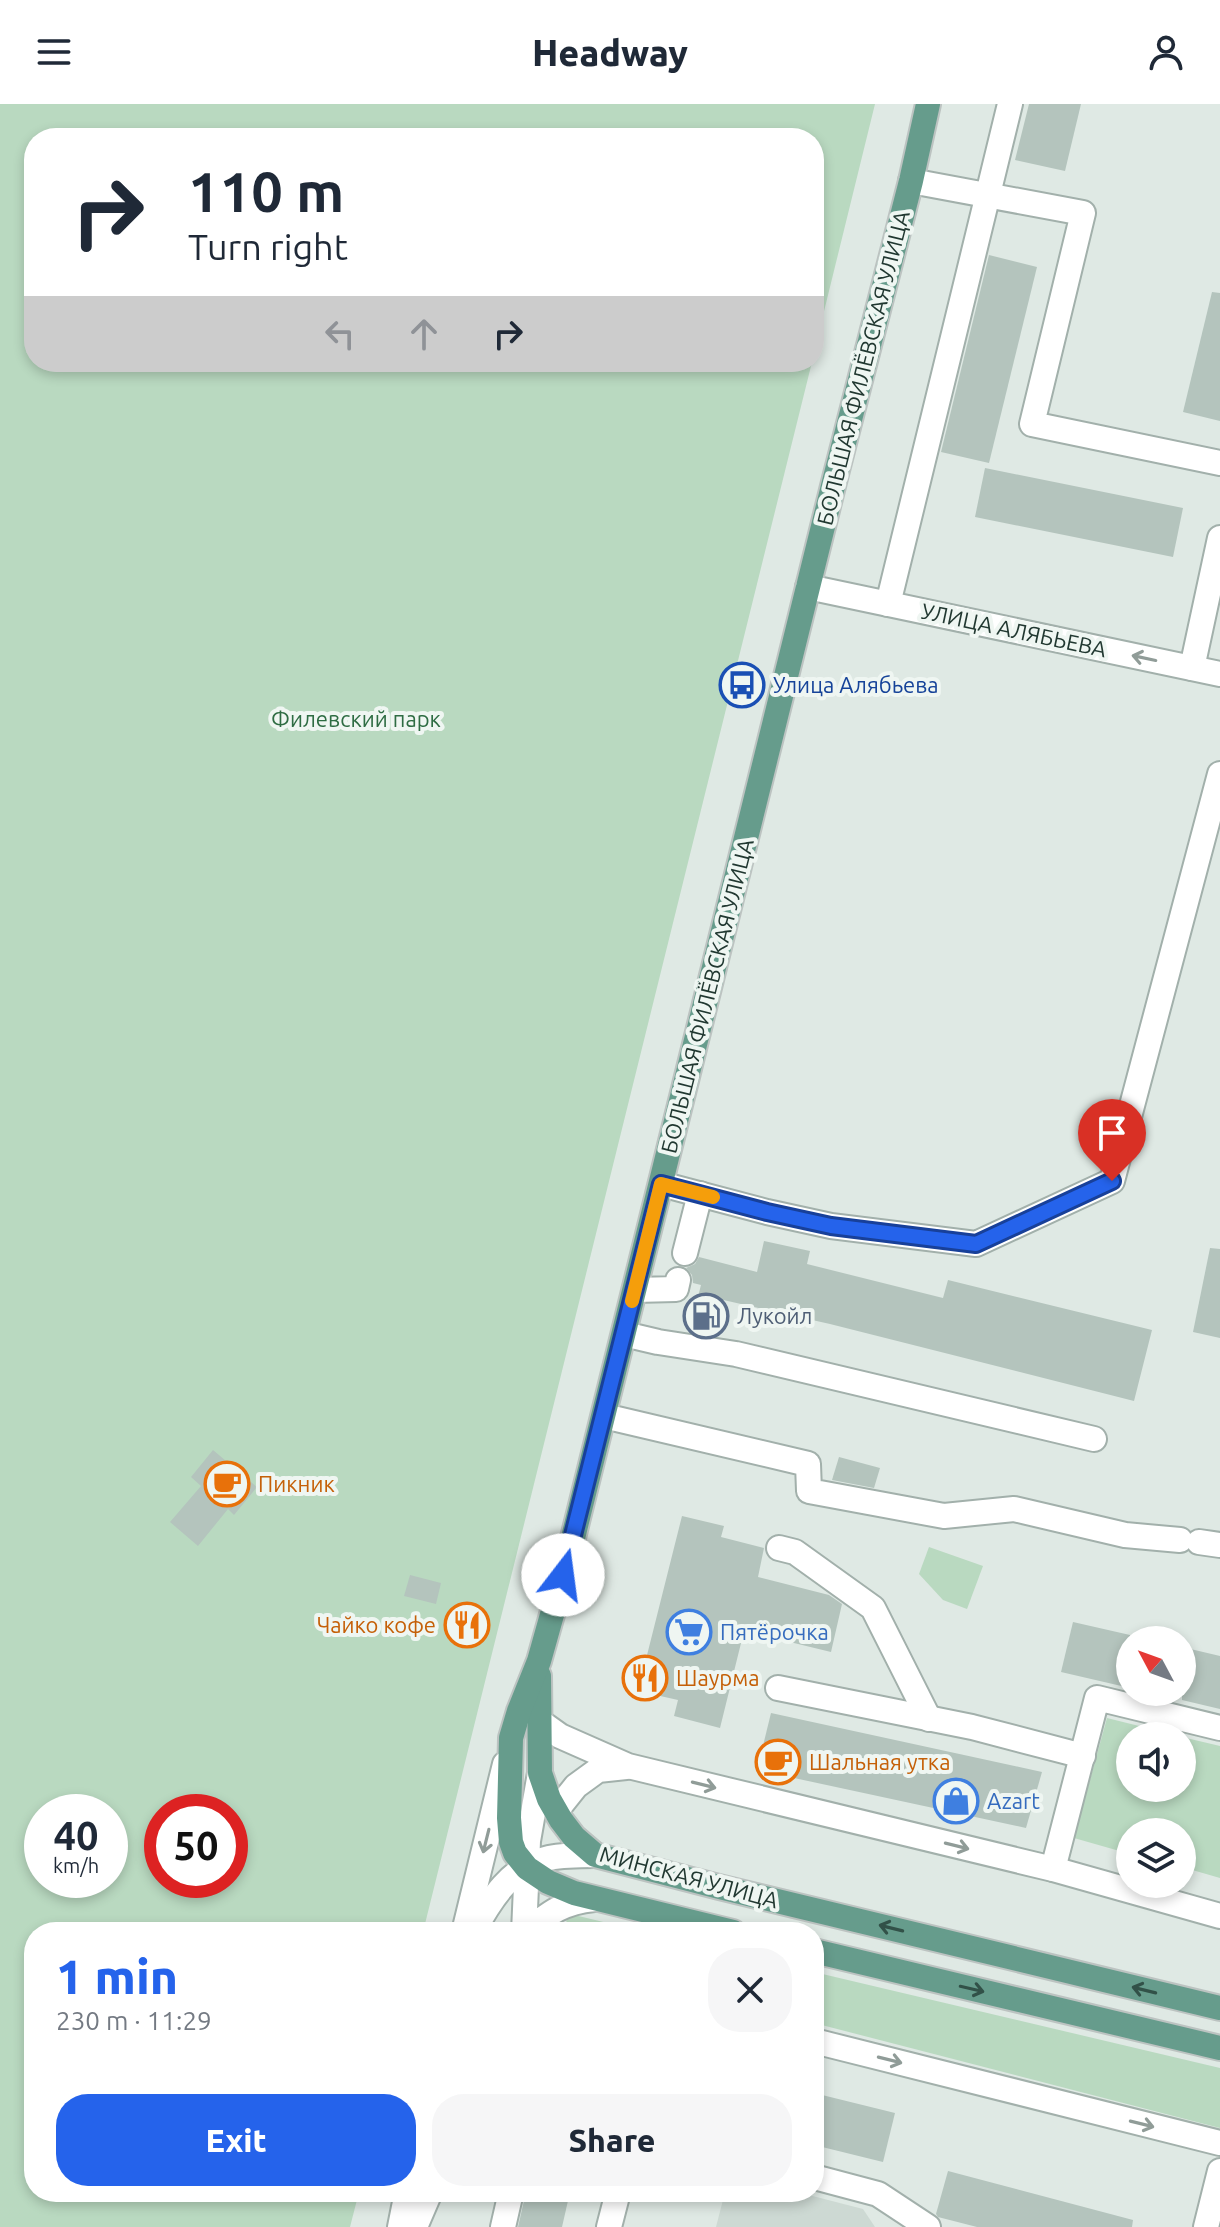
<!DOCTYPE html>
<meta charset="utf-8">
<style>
body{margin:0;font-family:Ubuntu,sans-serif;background:#f6f6f7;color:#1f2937;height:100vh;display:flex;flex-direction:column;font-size:30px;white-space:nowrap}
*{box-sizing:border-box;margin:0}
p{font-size:26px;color:#747a83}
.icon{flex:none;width:44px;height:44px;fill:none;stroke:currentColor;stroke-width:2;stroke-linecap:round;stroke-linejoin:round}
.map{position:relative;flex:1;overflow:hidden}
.drawer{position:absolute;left:24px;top:1818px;width:800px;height:280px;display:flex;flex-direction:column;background:#fff;border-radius:32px;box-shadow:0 4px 12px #0003}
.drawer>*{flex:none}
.hud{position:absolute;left:24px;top:24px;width:800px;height:244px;border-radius:32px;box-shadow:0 4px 12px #0003;background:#fff;color:#1f2937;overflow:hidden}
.needle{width:52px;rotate:311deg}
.tools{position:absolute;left:1116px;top:1522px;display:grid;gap:16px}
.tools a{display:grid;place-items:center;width:80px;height:80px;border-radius:50%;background:#fff;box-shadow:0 4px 12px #0003;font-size:40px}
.speed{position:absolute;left:24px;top:1690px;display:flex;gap:16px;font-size:40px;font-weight:700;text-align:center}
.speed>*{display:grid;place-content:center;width:104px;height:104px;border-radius:50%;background:#fff;box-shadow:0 4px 12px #0003;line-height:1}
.speed small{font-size:20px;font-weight:400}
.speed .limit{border:12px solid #d22;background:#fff;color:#111}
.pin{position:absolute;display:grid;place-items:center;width:68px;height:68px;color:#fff;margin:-82px -34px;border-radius:50% 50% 50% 0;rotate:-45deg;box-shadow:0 0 8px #0007}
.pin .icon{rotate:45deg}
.me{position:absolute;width:88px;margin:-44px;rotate:15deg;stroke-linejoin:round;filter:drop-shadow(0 0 6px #0008)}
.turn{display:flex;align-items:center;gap:28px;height:168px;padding:0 32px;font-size:36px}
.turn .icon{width:104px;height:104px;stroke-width:2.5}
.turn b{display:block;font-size:56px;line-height:68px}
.lanes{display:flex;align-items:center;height:76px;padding:0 32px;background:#0003;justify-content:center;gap:40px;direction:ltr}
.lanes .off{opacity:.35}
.round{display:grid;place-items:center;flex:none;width:84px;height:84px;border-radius:32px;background:#f6f6f7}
.summary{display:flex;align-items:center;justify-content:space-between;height:136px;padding:0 32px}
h1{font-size:48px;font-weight:800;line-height:60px;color:#2563eb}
.cta{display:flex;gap:16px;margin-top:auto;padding:16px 32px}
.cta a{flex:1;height:92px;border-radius:32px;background:#2563eb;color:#fff;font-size:32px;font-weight:800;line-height:92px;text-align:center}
.cta a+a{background:#f6f6f7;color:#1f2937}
header{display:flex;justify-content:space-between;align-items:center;height:104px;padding:0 32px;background:#fff;font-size:36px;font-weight:800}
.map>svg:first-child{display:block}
.built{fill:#cdd9d3}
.green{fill:#b9d9c0;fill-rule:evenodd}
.building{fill:#b4c4bd}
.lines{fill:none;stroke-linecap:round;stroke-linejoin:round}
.minor-casing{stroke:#a2b0ab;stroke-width:28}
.major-casing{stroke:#bcc3c1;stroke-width:28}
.minor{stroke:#fff;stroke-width:24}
.major{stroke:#669c8c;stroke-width:24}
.oneway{stroke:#909c98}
.oneway2{stroke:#325148}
.route-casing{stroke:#184099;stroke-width:20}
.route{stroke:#2563eb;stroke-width:14}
.slow{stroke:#f59e0b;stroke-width:14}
.labels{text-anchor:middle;stroke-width:8;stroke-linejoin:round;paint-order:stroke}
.street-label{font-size:22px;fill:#213831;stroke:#eff6f2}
.transit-label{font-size:22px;fill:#164399;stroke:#eff6f2;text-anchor:start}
.park-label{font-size:22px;fill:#2e6c43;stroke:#eff6f2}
.service-label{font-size:22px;fill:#4e5e75;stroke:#eff6f2;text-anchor:start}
.food-label{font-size:22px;fill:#c56008;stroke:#eff6f2;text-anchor:start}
.shop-label{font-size:22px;fill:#366cbe;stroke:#eff6f2;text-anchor:start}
</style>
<header><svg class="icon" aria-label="menu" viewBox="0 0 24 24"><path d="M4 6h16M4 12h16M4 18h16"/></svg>Headway<svg class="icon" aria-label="person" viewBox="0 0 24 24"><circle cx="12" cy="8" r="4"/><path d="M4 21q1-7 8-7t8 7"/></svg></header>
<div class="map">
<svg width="1220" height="2123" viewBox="0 0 1220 2123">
<rect width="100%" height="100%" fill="#dfe9e4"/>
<path class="built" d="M 725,2088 L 797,2088 L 863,2105 L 875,2123 L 716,2123 Z"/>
<g class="green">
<path d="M 0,0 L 875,0 L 814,248 L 814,34 L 34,34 L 34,258 L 812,258 L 423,1828 L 34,1828 L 34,2088 L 359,2088 L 350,2123 L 0,2123 ZM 42,1708 L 110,1708 L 110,1776 L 42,1776 ZM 162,1708 L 230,1708 L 230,1776 L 162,1776 Z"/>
<path d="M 929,1443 L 983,1462 L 967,1505 L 943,1496 L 919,1470 Z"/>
<path d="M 1107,1614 L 1179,1632 L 1130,1632 L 1130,1684 L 1182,1684 L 1182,1633 L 1220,1642 L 1220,1774 L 1182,1763 L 1182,1728 L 1130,1728 L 1130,1750 L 1074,1734 Z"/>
<path d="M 566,1809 L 645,1828 L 567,1828 Z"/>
<path d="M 814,1868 L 1220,1964 L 1220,2024 L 814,1919 Z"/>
</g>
<g class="building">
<path d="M 1029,0 L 1081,0 L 1065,67 L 1015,56 Z"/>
<path d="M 989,151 L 1037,163 L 989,359 L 941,348 Z"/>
<path d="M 1212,188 L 1220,189 L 1220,317 L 1183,308 Z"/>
<path d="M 985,364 L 1183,404 L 1173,453 L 975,413 Z"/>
<path d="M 764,1137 L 810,1147 L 807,1160 L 943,1194 L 948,1176 L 1152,1226 L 1134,1297 L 830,1220 L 719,1195 L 710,1231 L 689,1228 L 701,1181 L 693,1179 L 692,1171 L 686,1164 L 695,1160 L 699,1153 L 757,1168 Z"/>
<path d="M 1210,1144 L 1220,1145 L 1220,1234 L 1193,1228 Z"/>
<path d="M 213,1346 L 257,1383 L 234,1411 L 228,1405 L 198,1442 L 170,1418 L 201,1382 L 191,1373 Z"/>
<path d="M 839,1353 L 880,1364 L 874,1384 L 832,1376 Z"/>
<path d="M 682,1412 L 724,1422 L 721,1433 L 764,1444 L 758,1473 L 829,1491 L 842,1500 L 831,1548 L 744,1527 L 720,1624 L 674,1612 L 678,1596 L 638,1587 Z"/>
<path d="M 410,1471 L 441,1479 L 436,1500 L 404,1492 Z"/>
<path d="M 1073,1518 L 1130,1531 L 1130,1584 L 1061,1568 Z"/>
<path d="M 1182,1543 L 1220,1552 L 1220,1605 L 1182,1596 Z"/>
<path d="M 771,1609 L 1042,1668 L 1026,1724 L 757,1666 Z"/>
<path d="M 814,1989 L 895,2009 L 883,2058 L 814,2041 Z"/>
<path d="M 948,2067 L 1133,2116 L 1132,2123 L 977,2123 L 938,2113 L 936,2110 Z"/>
<path d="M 526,2088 L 570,2088 L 562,2123 L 518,2123 Z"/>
</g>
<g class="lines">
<g class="minor-casing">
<g id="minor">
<path d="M 911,77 L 1083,109 L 1032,320 L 1220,359"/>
<path d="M 808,483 L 1220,570"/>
<path d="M 888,500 L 1010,0"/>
<path d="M 1192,564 L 1220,434"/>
<path d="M 661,1080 L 767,1108 L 831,1122 L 976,1140 L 1112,1077 L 1220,670"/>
<path d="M 685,1149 L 700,1090"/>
<path d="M 635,1186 L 676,1185 L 678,1176"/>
<path d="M 624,1230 L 658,1238 L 736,1250 L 1094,1335"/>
<path d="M 604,1312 L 808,1360 L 809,1387 L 944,1412 L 1014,1405 L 1125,1431 L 1180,1436"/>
<path d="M 1199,1438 L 1220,1441"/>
<path d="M 779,1444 L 795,1448 L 873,1504 L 929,1615"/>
<path d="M 778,1584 L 972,1623 L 1083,1652"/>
<path d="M 539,1617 L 560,1632 L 628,1662 L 1053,1765 L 1220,1812"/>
<path d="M 556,1707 L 576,1682 L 598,1666 L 626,1663"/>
<path d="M 1053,1765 L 1097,1594 L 1220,1624"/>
<path d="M 464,1828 L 505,1660"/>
<path d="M 473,1828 C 490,1796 511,1762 549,1754 C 564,1751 580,1751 595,1751"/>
<path d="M 524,1828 L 528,1737 L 540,1669"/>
<path d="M 526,1828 C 549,1809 563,1798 594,1795"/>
<path d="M 814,1937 L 1220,2039"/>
<path d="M 814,2073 L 878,2090 L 928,2123"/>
<path d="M 400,2123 L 407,2088"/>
<path d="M 415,2123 L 430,2088"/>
<path d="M 503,2123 L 511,2088"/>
<path d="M 609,2123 L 618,2088"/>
<path d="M 1206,2123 L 1220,2067"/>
</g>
</g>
<g class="major-casing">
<g id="major">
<path d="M 539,1572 L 540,1669 L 549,1695 L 561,1716 L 574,1733 L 595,1751 L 719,1783 L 1220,1904"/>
<path d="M 733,1828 L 574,1789 L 548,1778 L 527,1764 L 515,1749 L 511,1738 L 509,1714 L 511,1634 L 519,1607 L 539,1557 L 569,1450 L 834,378 L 911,77 L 928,0"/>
<path d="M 814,1847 L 1220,1944"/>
</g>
</g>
<use href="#minor" class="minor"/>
<use href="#major" class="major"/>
</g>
<defs><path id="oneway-shaft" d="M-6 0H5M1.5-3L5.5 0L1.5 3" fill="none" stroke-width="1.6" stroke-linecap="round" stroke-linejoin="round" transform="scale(2)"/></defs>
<g class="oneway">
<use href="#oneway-shaft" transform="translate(1144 554) rotate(-168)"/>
<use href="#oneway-shaft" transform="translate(704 1681) rotate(14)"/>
<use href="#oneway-shaft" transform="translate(486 1737) rotate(104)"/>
<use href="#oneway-shaft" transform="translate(957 1742) rotate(14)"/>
<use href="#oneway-shaft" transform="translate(890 1956) rotate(14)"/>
<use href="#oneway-shaft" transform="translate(1142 2020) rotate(14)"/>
</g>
<g class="oneway2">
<use href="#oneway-shaft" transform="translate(891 1824) rotate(-166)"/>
<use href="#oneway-shaft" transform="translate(972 1885) rotate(13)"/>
<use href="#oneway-shaft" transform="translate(1144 1886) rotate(-166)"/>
</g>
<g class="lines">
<g class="route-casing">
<path id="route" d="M 563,1471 L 661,1080 L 767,1108 L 831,1122 L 976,1140 L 1112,1077"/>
</g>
<use href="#route" class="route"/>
<path class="slow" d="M 632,1197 L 661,1080 L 713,1093"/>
</g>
<defs>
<g id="bus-ring" transform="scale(2.3)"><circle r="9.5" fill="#eff6f2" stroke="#1a4fb4" stroke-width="1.5"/><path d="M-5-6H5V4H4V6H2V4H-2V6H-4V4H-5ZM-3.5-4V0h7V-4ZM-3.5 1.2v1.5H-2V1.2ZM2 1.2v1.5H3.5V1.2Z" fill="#1a4fb4"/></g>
<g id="fuel-ring" transform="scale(2.3)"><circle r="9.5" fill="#eff6f2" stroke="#5c6f8a" stroke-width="1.5"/><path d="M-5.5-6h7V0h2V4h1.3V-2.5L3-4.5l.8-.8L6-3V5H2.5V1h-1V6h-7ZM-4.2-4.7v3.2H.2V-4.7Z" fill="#5c6f8a"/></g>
<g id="cafe-ring" transform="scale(2.3)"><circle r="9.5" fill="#eff6f2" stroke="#e8710a" stroke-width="1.5"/><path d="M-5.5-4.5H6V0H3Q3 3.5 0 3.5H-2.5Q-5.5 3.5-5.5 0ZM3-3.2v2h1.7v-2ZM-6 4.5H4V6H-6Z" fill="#e8710a"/></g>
<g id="restaurant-ring" transform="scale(2.3)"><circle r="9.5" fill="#eff6f2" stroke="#e8710a" stroke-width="1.5"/><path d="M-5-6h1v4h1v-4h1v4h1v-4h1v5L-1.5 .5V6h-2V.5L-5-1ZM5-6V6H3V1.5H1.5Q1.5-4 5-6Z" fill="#e8710a"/></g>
<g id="supermarket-ring" transform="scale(2.3)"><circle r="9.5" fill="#eff6f2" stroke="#3f7fe0" stroke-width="1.5"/><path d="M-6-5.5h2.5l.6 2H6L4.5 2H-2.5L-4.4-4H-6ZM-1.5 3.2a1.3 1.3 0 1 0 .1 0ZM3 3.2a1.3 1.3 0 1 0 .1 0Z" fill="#3f7fe0"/></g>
<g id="shop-ring" transform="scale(2.3)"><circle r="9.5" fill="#eff6f2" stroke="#3f7fe0" stroke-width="1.5"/><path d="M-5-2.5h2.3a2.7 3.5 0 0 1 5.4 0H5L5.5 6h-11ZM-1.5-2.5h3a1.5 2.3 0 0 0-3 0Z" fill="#3f7fe0"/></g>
</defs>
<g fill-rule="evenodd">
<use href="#bus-ring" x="742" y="581"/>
<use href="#fuel-ring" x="706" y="1212"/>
<use href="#cafe-ring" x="227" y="1380"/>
<use href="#restaurant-ring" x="467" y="1521"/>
<use href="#supermarket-ring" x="689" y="1528"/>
<use href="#restaurant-ring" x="645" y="1574"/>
<use href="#cafe-ring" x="778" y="1658"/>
<use href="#shop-ring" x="956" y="1697"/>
</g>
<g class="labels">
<g class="street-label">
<text transform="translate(863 264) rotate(-76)" y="8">БОЛЬШАЯ ФИЛЁВСКАЯ УЛИЦА</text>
<text transform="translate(1014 526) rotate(12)" y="8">УЛИЦА АЛЯБЬЕВА</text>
<text transform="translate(707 892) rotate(-76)" y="8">БОЛЬШАЯ ФИЛЁВСКАЯ УЛИЦА</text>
<text transform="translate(689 1773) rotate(15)" y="8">МИНСКАЯ УЛИЦА</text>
</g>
<g class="transit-label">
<text x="773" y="589">Улица Алябьева</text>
</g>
<g class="park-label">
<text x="356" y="623">Филевский парк</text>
</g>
<g class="service-label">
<text x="737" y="1220">Лукойл</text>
</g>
<g class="food-label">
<text x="258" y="1388">Пикник</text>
<text x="436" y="1529" text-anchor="end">Чайко кофе</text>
<text x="676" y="1582">Шаурма</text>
<text x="809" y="1666">Шальная утка</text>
</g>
<g class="shop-label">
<text x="720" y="1536">Пятёрочка</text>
<text x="987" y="1705">Azart</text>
</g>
</g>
</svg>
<div class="tools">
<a><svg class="needle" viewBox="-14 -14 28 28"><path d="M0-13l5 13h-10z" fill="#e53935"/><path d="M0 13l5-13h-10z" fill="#747a83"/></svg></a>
<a><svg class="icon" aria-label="sound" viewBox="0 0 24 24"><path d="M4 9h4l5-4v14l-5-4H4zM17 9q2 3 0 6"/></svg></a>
<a><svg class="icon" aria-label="layers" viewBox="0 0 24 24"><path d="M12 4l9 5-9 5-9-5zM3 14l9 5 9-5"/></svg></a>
</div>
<div class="speed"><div>40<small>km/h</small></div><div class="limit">50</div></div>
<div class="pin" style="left:1112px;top:1077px;background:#d93025"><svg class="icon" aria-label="arrive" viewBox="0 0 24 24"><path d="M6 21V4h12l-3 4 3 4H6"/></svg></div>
<svg class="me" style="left:563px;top:1471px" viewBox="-20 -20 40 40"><circle r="19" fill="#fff"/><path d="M0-13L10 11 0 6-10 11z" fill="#2563eb"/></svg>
<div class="hud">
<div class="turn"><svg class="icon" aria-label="right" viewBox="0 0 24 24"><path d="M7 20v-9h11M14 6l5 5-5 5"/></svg><div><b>110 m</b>Turn right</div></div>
<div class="lanes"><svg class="icon off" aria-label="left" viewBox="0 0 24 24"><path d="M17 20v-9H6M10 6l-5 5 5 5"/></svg><svg class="icon off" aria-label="ahead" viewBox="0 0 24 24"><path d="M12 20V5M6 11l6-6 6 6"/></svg><svg class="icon" aria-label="right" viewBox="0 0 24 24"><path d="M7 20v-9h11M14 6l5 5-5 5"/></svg></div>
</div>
<section class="drawer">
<div class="summary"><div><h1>1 min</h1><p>230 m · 11:29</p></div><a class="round"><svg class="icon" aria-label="close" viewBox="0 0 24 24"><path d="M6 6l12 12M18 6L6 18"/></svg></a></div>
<div class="cta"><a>Exit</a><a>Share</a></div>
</section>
</div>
